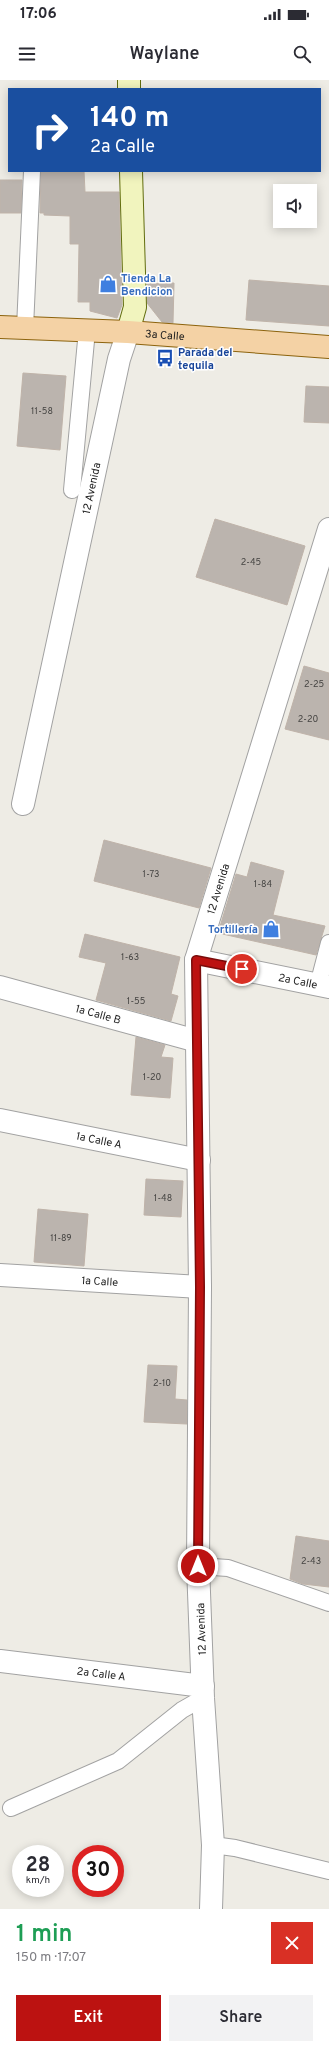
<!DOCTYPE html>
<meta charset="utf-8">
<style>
body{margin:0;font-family:Overpass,sans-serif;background:#f2f2f3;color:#2b2b33;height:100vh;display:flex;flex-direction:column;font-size:15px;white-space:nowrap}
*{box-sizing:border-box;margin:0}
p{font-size:13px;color:#7c7c81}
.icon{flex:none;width:22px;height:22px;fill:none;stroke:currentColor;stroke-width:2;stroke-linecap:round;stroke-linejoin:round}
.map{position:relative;height:1829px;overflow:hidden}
.sheet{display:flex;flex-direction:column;background:#fff;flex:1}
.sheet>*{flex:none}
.banner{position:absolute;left:8px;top:8px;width:313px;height:84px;border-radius:0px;box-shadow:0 2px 10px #0003;background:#1a4fa0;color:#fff;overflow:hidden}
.buttons{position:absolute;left:273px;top:104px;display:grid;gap:8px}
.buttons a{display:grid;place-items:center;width:44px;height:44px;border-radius:0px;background:#fff;box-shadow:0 2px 10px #0003;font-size:20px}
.speed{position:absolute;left:12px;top:1765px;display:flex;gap:8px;font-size:20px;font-weight:700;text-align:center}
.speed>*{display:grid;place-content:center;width:52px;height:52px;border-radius:50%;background:#fff;box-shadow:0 2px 10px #0003;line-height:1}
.speed small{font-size:10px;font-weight:400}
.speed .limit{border:6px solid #d22;background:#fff;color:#111}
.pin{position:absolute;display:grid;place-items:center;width:34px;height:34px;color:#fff;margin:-17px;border:2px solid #fff;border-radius:50%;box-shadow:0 1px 4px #0007}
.me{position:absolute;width:44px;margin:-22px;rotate:0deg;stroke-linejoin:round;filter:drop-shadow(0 0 3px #0008)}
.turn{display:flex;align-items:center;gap:14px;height:84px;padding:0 16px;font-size:18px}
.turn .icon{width:52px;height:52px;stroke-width:2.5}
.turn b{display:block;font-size:28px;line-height:34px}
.round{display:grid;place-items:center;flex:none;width:42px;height:42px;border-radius:0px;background:#f2f2f3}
.summary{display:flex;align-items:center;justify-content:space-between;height:68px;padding:0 16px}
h1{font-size:24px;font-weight:600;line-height:30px;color:#1e9e55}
.primary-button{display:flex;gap:8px;margin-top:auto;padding:8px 16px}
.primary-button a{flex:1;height:46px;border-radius:0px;background:#bc1211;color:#fff;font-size:16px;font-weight:600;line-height:46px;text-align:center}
.primary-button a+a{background:#f2f2f3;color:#2b2b33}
.status{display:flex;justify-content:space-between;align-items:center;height:28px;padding:0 20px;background:#fff;direction:ltr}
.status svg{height:11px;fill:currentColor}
header{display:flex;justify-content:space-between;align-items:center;height:52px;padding:0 16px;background:#fff;font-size:18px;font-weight:600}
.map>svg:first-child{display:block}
.building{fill:#bbb4ae;stroke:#bfb3a9}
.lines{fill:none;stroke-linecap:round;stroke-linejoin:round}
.service-casing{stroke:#a2a2a2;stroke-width:18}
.minor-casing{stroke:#a2a2a2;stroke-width:24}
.secondary-casing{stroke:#626d0e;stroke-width:24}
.primary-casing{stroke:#8c630d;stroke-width:24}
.service{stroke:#fff;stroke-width:16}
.minor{stroke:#fff;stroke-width:22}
.secondary{stroke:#f1f4be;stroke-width:22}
.primary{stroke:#f4d2a5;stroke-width:22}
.route-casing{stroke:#7a0c0b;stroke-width:10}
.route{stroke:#bc1211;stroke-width:7}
.labels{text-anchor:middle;stroke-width:3;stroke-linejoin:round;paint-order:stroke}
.number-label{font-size:9px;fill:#454442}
.shop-label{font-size:11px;font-weight:bold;fill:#366cbe;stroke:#fff;text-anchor:start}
.street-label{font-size:11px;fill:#1e1e1e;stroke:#fff}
.transit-label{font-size:11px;font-weight:bold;fill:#164399;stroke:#fff;text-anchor:start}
</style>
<div class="status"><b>17:06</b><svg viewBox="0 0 49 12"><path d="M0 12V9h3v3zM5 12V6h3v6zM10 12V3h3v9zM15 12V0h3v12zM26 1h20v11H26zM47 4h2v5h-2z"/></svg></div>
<header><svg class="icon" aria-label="menu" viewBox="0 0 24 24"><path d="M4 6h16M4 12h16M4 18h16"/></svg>Waylane<svg class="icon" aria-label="search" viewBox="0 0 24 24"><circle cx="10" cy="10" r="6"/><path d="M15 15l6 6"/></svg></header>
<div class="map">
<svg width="329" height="1829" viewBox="0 0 329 1829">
<rect width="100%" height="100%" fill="#eeece5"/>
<g class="building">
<path d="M 41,91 L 84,91 L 85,112 L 119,112 L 122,225 L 117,238 L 90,231 L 90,222 L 78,222 L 79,164 L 70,164 L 70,136 L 44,135 L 44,133 L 40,133 Z"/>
<path d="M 0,100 L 22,100 L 21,133 L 0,133 Z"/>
<path d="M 249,200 L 329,206 L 329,246 L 246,240 Z"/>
<path d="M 174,203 L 173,243 L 162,242 L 147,223 L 147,204 Z"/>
<path d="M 23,293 L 66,296 L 60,370 L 17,366 Z"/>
<path d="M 306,306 L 329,307 L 329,343 L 304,342 Z"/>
<path d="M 215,439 L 305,466 L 287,525 L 196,497 Z"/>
<path d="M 304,586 L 329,593 L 329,660 L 285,649 Z"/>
<path d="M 104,760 L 211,788 L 199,828 L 94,801 Z"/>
<path d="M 251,782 L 284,791 L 273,835 L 325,846 L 316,875 L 218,853 L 236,794 L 247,797 Z"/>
<path d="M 85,854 L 180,877 L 171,914 L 178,916 L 171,941 L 96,920 L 106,883 L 79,877 Z"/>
<path d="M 136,957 L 165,965 L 161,977 L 173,978 L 170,1018 L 131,1015 Z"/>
<path d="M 146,1099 L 183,1101 L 181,1137 L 144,1135 Z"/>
<path d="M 38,1129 L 88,1134 L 84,1186 L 34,1182 Z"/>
<path d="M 148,1285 L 177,1286 L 175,1319 L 187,1320 L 187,1344 L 144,1342 Z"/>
<path d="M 296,1456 L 329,1461 L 329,1507 L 303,1504 L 290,1499 Z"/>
</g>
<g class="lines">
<g class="service-casing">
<g id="service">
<path d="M 25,248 L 32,91"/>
<path d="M 72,410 L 87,250"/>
<path d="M 318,905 L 329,863"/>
<path d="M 198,1486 L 228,1488 L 329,1523"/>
<path d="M 11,1728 L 118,1681 L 182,1630 L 203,1618"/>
<path d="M 213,1765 L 235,1768 L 329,1791"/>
</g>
</g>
<g class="minor-casing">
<g id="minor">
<path id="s1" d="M 23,724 L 119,279 L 128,252"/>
<path id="s2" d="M 196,880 L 329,907"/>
<path id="s3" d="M 0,907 L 197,961"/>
<path id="s4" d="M 0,1040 L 199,1080"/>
<path id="s5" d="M 0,1195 L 200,1207"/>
<path id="s6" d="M 0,1581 L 203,1606"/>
<path id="s7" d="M 211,1829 L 213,1765 L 203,1618 L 198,1486 L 200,1207 L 196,880 L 329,449"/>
</g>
</g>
<g class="secondary-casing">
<g id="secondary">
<path d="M 129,0 L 129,9"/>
<path d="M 128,252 L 135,227 L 131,91"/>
</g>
</g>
<g class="primary-casing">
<g id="primary">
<path id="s8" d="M 0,247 L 128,252 L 329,267"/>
</g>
</g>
<use href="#service" class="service"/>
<use href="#minor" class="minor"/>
<use href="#secondary" class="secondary"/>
<use href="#primary" class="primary"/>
</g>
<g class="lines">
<g class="route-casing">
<path id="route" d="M 198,1486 L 200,1207 L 196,880 L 242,889"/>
</g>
<use href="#route" class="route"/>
</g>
<defs>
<g id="shop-bare" transform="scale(1.38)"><path d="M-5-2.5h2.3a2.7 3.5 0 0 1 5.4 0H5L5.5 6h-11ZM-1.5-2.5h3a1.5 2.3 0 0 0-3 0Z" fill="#3f7fe0" stroke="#fff" stroke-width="2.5" paint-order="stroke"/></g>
<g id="bus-bare" transform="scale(1.38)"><path d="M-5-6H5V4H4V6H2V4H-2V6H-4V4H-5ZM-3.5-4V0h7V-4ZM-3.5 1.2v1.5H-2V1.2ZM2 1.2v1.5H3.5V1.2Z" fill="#1a4fb4" stroke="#fff" stroke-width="2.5" paint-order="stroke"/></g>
</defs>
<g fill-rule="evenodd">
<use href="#shop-bare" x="108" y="204"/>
<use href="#bus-bare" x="165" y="278"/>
<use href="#shop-bare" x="271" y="849"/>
</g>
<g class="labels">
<g class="number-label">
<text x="42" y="334">11-58</text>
<text x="251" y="485">2-45</text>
<text x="314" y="607">2-25</text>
<text x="308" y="642">2-20</text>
<text x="151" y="797">1-73</text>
<text x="263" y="807">1-84</text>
<text x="130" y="880">1-63</text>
<text x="136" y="924">1-55</text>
<text x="152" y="1000">1-20</text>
<text x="163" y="1121">1-48</text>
<text x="61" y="1161">11-89</text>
<text x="162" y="1306">2-10</text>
<text x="311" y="1484">2-43</text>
</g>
<g class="shop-label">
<text x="121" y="202">Tienda La<tspan x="121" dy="13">Bendicion</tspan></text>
<text x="258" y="853" text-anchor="end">Tortillería</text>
</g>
<g class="street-label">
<text dy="4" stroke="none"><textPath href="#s8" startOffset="165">3a Calle</textPath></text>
<text dy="4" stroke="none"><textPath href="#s1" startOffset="323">12 Avenida</textPath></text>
<text dy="4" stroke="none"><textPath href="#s7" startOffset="1024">12 Avenida</textPath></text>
<text dy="4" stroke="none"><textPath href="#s2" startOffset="104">2a Calle</textPath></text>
<text dy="4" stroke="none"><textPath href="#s3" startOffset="102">1a Calle B</textPath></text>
<text dy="4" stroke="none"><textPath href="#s4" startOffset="101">1a Calle A</textPath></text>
<text dy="4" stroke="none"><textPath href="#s5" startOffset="100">1a Calle</textPath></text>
<text transform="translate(201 1549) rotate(-92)" y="4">12 Avenida</text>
<text dy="4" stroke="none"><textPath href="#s6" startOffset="102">2a Calle A</textPath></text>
</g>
<g class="transit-label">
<text x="178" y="276">Parada del<tspan x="178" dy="13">tequila</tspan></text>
</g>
</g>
</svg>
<div class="buttons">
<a><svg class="icon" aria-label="sound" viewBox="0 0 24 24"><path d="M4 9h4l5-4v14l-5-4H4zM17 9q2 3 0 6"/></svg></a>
</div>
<div class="speed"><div>28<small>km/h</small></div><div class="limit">30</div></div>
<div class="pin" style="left:242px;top:889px;background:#d93025"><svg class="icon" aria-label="arrive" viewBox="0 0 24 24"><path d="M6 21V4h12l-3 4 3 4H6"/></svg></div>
<svg class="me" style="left:198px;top:1486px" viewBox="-20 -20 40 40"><circle r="17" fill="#bc1211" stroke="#fff" stroke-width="3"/><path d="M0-11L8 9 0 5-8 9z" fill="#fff"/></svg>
<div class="banner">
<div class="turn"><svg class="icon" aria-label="right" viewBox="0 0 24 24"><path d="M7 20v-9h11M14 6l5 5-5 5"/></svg><div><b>140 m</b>2a Calle</div></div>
</div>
</div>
<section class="sheet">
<div class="summary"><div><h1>1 min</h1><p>150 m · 17:07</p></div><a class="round" style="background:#d93025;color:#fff"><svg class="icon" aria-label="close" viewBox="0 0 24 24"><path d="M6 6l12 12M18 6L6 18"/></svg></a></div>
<div class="primary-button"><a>Exit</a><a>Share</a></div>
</section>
